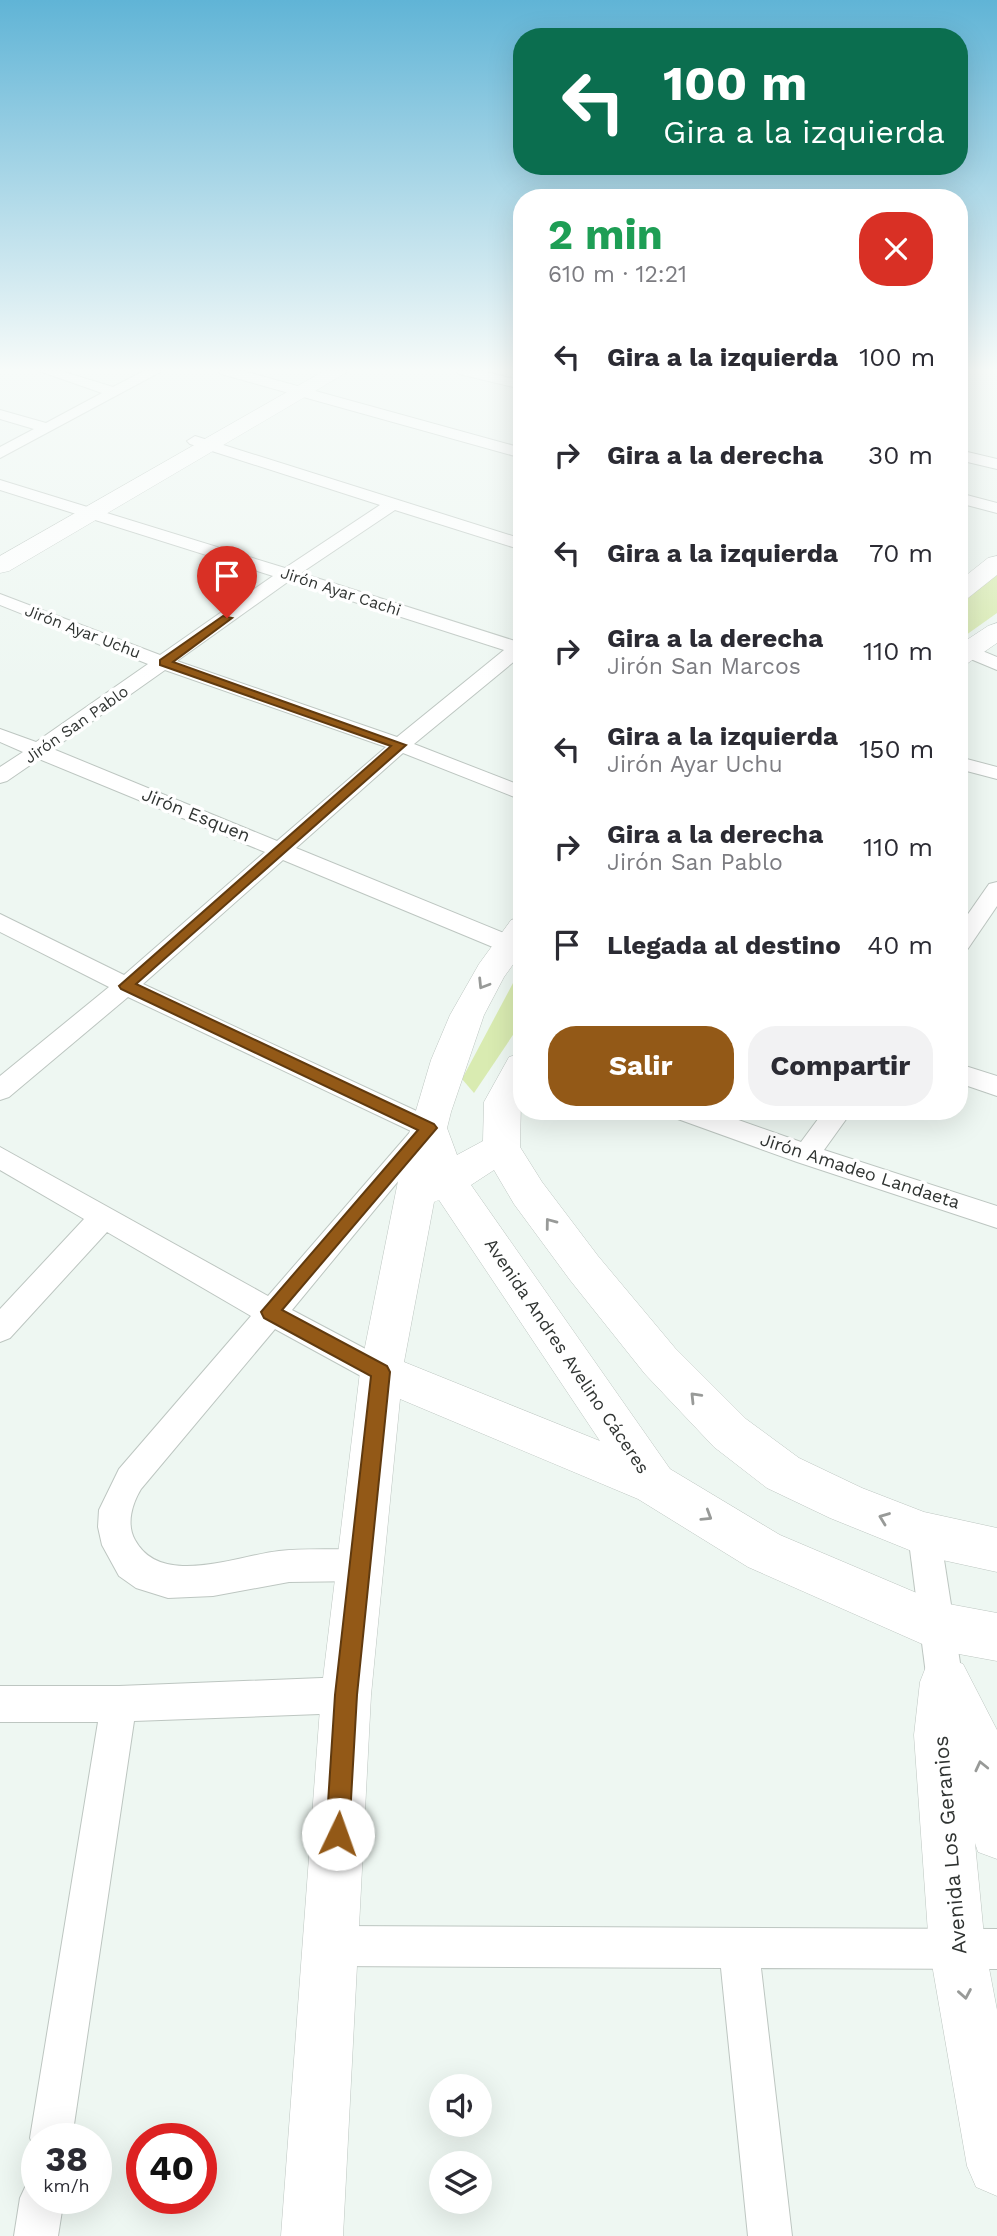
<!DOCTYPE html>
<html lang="es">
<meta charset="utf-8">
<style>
body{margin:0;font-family:"Work Sans",sans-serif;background:#f2f2f3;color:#2b2b33;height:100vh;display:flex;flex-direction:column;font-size:26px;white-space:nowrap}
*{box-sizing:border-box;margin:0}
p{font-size:23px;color:#7c7c81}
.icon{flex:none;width:38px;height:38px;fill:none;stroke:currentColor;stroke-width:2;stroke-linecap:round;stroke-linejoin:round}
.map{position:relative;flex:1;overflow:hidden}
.panel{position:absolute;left:513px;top:189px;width:455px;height:931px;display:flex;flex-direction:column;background:#fff;border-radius:28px;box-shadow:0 7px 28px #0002}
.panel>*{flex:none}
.guide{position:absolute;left:513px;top:28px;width:455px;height:147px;border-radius:28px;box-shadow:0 7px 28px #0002;background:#0b6e4f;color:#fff;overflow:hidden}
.buttons{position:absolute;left:429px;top:2074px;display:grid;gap:14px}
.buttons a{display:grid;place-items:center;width:63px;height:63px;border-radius:50%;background:#fff;box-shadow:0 7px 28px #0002;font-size:35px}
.speed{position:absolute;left:21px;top:2123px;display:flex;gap:14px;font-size:35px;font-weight:700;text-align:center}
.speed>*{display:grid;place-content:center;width:91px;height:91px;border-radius:50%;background:#fff;box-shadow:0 7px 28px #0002;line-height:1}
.speed small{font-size:18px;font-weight:400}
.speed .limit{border:10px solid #d22;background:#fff;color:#111}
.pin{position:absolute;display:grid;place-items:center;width:60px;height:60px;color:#fff;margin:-72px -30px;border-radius:50% 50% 50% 0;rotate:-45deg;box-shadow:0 0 7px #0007}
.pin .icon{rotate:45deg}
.me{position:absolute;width:77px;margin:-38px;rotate:3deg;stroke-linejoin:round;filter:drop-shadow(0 0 5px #0008)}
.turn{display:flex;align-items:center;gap:24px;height:147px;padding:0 35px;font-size:32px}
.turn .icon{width:91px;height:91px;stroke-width:2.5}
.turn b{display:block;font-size:49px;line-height:60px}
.round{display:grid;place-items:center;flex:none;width:74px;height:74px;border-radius:28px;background:#f2f2f3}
.headline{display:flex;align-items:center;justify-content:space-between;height:119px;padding:0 35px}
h1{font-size:42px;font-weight:700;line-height:52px;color:#1e9e55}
.action{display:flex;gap:14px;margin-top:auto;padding:14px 35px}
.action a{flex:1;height:80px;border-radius:28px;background:#935917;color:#fff;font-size:28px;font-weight:700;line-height:80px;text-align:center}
.action a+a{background:#f2f2f3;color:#2b2b33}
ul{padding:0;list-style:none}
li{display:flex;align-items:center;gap:21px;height:98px;padding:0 35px}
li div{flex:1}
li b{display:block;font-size:26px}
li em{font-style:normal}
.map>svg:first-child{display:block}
.green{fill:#d9ebb1}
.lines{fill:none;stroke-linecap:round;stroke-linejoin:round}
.street-casing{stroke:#bdc6c1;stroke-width:2}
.secondary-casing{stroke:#bdc6c1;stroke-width:1}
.street{fill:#fff;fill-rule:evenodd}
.secondary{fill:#fff;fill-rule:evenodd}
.oneway{stroke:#989a98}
.route{fill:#935917;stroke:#603a0f;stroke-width:2}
.labels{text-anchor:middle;stroke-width:7;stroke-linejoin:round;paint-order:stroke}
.far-street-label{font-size:16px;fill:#303432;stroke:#fff}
.street-label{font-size:18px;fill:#303432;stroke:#fff}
.near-street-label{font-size:21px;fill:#303432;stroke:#fff}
</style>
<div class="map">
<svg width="997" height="2236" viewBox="0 0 997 2236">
<rect width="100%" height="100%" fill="#eef7f2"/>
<g class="green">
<path d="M 997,575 L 997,613 L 959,640 L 959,603 Z"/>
<path d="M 521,968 L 521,1023 L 474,1093 L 462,1079 Z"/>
</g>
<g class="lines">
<g class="street-casing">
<g id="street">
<path d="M 39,371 L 61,371 L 113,387 L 144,371 L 162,371 L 0,458 L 0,447 L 34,429 L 0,419 L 0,410 L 46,423 L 102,393 Z"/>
<path d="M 219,371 L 243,371 L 522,448 L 522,458 L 221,374 Z"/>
<path d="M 457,371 L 482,371 L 522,381 L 522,389 L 459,374 Z"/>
<path d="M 195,436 L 522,539 L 522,550 L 395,510 L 301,573 L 515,641 L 522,640 L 522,655 L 414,744 L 522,786 L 522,800 L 403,753 L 296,848 L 516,938 L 520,944 L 516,950 L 508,952 L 500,950 L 283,860 L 143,984 L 438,1121 L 442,1128 L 292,1310 L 392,1363 L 396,1372 L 392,1381 L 381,1385 L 370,1381 L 275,1329 L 141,1489 C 132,1504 126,1524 135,1540 C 161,1588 236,1556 279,1551 C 306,1548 333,1550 360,1549 L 372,1554 L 377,1565 L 372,1576 L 360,1581 L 289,1582 L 213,1596 L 168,1598 L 136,1588 L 119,1576 L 102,1545 L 98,1527 L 99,1510 L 119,1469 L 251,1316 L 107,1232 L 10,1338 L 0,1342 L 0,1309 L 84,1219 L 0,1170 L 0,1147 L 268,1296 L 411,1131 L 128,997 L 9,1097 L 0,1100 L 0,1076 L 109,987 L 0,932 L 0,914 L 124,975 L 265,852 L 39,759 L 7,781 L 0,783 L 0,767 L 23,752 L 0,742 L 0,729 L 36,742 L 148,664 L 0,605 L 0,594 L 160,655 L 273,576 L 0,490 L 0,480 L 285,568 L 380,505 L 190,444 L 187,441 ZM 289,581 L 504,650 L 397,737 L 177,661 ZM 165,670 L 386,747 L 277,841 L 53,749 Z"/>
<path d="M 959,450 L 997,459 L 997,469 L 959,460 Z"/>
<path d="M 959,493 L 997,503 L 997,513 L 959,503 Z"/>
<path d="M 959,572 L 982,578 L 985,582 L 976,587 L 959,583 Z"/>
<path d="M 968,645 L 997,657 L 997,670 L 961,655 L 959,650 Z"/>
<path d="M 959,757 L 997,767 L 997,779 L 959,769 Z"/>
<path d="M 997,882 L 997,906 L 967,950 L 959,952 L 959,927 L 989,884 Z"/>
<path d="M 959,1064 L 997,1076 L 997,1096 L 959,1083 Z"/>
<path d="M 671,1111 L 713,1111 L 801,1142 L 824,1111 L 852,1111 L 824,1150 L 997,1206 L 997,1228 L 797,1162 L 675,1118 Z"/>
<path d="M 924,1518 L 936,1523 L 940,1534 L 963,1682 L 958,1695 L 945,1700 L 932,1695 L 927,1682 L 908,1534 L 912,1523 Z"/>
<path d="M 346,1677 L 359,1682 L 364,1695 L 359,1708 L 346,1713 L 134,1721 L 72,2138 L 37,2138 L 36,2153 L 30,2138 L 98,1722 L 0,1722 L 0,1686 L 119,1686 Z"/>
<path d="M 331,1926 L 997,1929 L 997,1969 L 761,1968 L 792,2236 L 748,2236 L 721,1968 L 331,1966 L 317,1960 L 311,1946 L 317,1932 Z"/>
<path d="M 37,2178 L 37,2198 L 64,2198 L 58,2236 L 14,2236 L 20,2198 L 27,2183 Z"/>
</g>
</g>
<g class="secondary-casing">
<g id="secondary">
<path d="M 324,371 L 349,371 L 9,571 L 0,573 L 0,556 Z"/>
<path d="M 997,556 L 997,575 L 968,598 L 959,600 L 959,581 L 988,558 Z"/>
<path d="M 997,623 L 997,643 L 968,663 L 959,665 L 959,645 L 988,626 Z"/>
<path d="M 522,917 L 522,952 L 504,977 L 484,1015 L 451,1112 L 447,1128 L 457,1155 L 483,1141 L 484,1102 L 509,1057 L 522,1053 L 520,1147 L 542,1182 L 598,1256 L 675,1348 L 746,1419 L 799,1458 L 862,1488 L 924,1512 L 997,1528 L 997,1572 L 924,1556 L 830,1518 L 767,1488 L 714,1447 L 645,1374 L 570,1280 L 514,1204 L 494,1170 L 471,1185 L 670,1469 L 780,1535 L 938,1602 L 997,1613 L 997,1661 L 937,1650 L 920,1643 L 748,1567 L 638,1499 L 400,1399 L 371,1695 L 343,2236 L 281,2236 L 321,1695 L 360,1372 L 404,1151 L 431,1060 L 450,1015 L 479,964 L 511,920 ZM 439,1200 L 600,1441 L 404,1362 L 434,1202 Z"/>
<path d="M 945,1657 L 963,1664 L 997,1730 L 997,1859 L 978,1852 L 975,1843 L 985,1947 L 997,2010 L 997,2196 L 976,2187 L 967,2166 L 929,1947 L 914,1735 L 920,1682 L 927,1664 Z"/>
</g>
</g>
<use href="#street" class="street"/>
<use href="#secondary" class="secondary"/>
</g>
<defs><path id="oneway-chevron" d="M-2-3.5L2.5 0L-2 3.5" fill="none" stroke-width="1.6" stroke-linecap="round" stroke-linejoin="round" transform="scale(1.75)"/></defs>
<g class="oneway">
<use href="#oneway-chevron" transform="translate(483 984) rotate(122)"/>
<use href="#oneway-chevron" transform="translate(550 1223) rotate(-127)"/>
<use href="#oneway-chevron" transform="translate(695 1397) rotate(-134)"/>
<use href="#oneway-chevron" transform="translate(707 1516) rotate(32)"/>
<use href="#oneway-chevron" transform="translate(884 1518) rotate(-159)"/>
<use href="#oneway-chevron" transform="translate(981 1766) rotate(-103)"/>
<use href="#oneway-chevron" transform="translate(965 1994) rotate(80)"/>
</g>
<linearGradient id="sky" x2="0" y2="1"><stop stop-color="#60b4d6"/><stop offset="0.54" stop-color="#f7fbf9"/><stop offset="1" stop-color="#f7fbf9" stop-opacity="0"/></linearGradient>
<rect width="997" height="684" fill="url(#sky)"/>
<path class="route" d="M 223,616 L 232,618 L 173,662 L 406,745 L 136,984 L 434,1124 L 437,1128 L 282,1310 L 387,1366 L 390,1372 L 357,1695 L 349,1834 L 346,1842 L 338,1846 L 329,1842 L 326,1834 L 335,1695 L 371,1376 L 264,1318 L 261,1312 L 418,1130 L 121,989 L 119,986 L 391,746 L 160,665 L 160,660 Z"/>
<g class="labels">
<g class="far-street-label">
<text transform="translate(341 591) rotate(18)" y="6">Jirón Ayar Cachi</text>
<text transform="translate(83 631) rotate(21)" y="6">Jirón Ayar Uchu</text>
<text transform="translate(76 724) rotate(-35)" y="6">Jirón San Pablo</text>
</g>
<g class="street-label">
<text transform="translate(196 815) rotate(22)" y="6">Jirón Esquen</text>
<text transform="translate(860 1171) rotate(18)" y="6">Jirón Amadeo Landaeta</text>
<text transform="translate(567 1356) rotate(56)" y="6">Avenida Andres Avelino Cáceres</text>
</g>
<g class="near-street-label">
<text transform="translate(950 1845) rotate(-95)" y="7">Avenida Los Geranios</text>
</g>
</g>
</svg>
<div class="buttons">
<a><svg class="icon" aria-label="sound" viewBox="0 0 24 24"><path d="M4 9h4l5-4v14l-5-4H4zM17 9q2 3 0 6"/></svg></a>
<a><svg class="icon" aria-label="layers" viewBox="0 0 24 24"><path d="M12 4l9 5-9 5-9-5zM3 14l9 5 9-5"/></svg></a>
</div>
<div class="speed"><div>38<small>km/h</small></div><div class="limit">40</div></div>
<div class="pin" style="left:227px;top:618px;background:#d93025"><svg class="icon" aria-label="arrive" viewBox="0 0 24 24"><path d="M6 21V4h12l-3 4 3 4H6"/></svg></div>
<svg class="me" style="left:338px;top:1834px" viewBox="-20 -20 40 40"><circle r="19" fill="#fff"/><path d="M0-13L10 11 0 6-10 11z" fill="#935917"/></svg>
<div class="guide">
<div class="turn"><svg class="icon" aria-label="left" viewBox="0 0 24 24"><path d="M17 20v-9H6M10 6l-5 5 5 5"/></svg><div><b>100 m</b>Gira a la izquierda</div></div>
</div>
<section class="panel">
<div class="headline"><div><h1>2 min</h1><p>610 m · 12:21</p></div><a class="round" style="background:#d93025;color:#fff"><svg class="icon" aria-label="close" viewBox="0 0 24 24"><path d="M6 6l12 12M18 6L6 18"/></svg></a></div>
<ul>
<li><svg class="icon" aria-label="left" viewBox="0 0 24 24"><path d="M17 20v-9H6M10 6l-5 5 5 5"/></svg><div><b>Gira a la izquierda</b></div><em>100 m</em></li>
<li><svg class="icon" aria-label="right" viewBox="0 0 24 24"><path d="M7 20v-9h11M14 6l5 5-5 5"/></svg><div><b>Gira a la derecha</b></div><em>30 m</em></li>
<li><svg class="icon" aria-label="left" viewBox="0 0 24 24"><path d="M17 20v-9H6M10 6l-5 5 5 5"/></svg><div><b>Gira a la izquierda</b></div><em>70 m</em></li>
<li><svg class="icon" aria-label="right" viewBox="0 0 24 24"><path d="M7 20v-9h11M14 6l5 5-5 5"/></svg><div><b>Gira a la derecha</b><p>Jirón San Marcos</p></div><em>110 m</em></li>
<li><svg class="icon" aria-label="left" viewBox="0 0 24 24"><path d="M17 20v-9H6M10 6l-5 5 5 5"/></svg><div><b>Gira a la izquierda</b><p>Jirón Ayar Uchu</p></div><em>150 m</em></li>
<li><svg class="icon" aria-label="right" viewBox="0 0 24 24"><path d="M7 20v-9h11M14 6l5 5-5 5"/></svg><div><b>Gira a la derecha</b><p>Jirón San Pablo</p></div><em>110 m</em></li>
<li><svg class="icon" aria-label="arrive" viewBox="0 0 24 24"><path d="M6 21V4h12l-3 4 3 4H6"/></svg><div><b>Llegada al destino</b></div><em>40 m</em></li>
</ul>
<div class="action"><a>Salir</a><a>Compartir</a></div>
</section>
</div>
